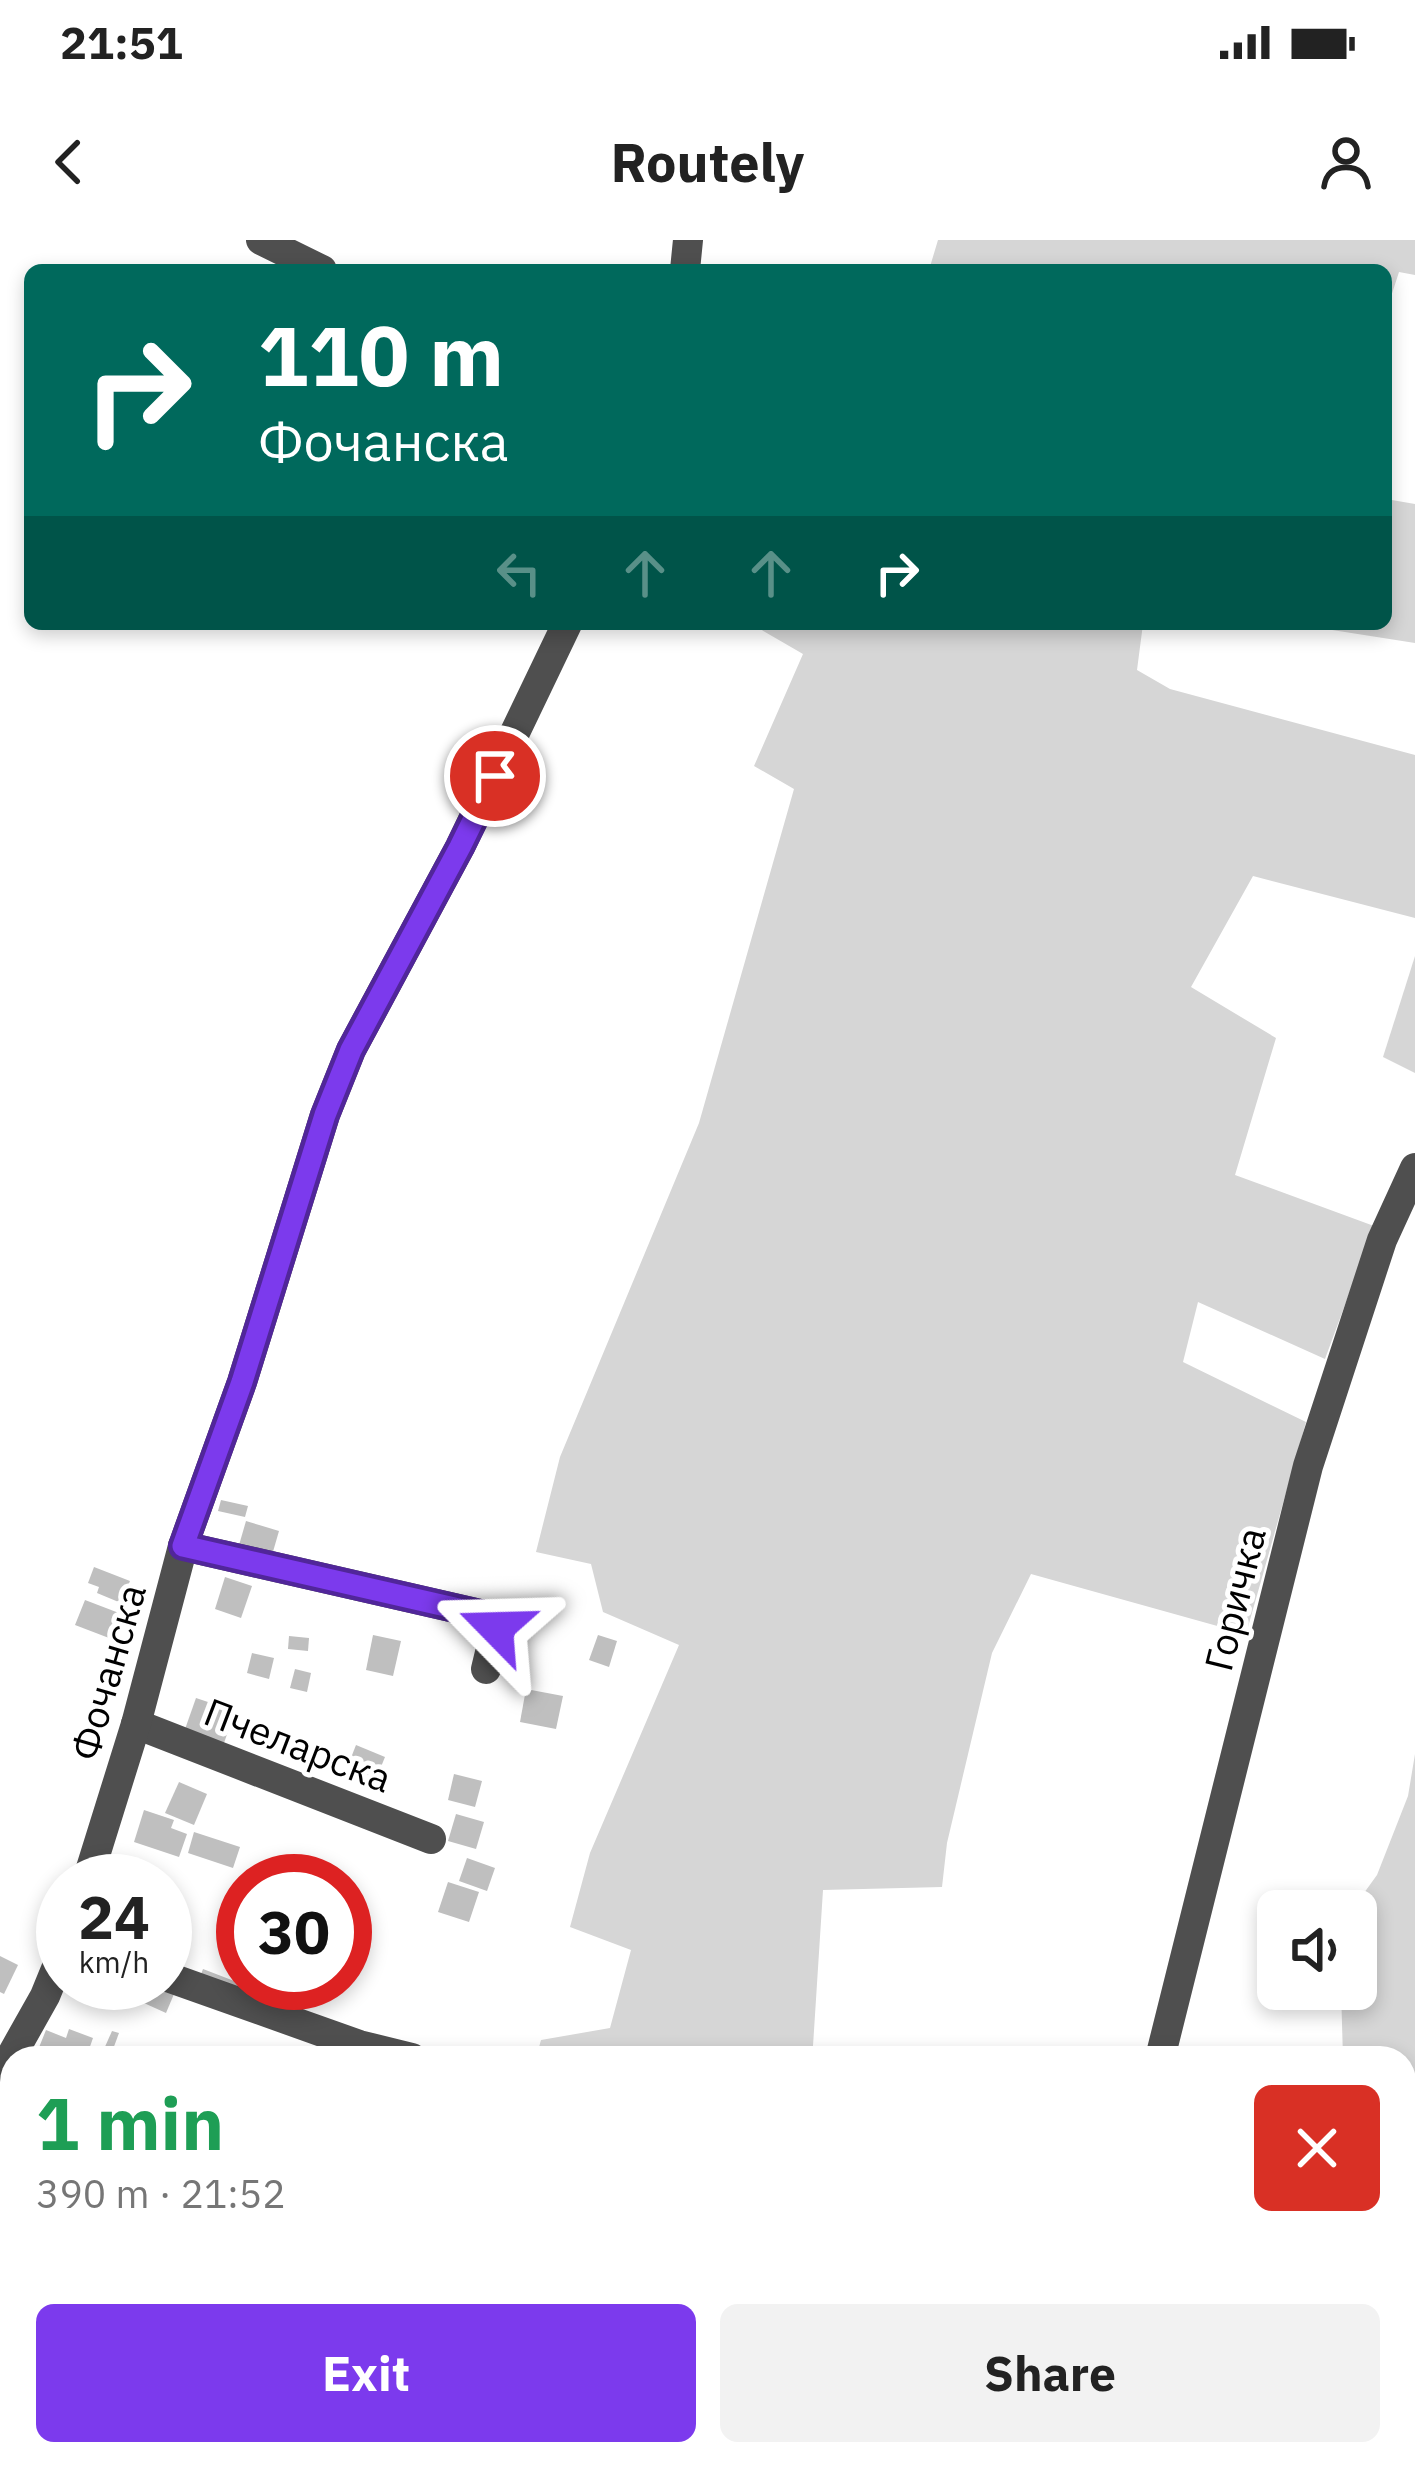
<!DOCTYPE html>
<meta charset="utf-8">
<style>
body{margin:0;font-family:"IBM Plex Sans",sans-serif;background:#f2f2f2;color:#222;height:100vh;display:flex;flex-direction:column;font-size:45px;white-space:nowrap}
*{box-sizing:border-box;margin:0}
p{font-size:39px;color:#767676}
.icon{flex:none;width:66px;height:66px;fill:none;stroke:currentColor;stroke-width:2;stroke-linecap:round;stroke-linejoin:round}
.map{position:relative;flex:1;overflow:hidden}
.panel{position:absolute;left:0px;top:1806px;width:1416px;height:420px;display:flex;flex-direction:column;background:#fff;border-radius:36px 36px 0 0;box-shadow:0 6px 18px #0003}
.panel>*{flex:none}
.hud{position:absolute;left:24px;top:24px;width:1368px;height:366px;border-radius:18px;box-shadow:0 6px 18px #0003;background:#00695c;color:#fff;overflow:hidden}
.controls{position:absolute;left:1257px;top:1650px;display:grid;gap:24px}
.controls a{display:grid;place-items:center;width:120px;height:120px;border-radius:18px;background:#fff;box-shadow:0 6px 18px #0003;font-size:60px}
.speed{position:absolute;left:36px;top:1614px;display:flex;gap:24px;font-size:60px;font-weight:700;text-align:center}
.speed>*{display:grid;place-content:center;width:156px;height:156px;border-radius:50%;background:#fff;box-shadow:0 6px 18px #0003;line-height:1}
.speed small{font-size:30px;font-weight:400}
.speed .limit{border:18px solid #d22;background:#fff;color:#111}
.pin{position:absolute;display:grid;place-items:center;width:102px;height:102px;color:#fff;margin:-51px;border:6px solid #fff;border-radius:50%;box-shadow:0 3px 12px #0007}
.me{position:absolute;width:132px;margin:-66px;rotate:292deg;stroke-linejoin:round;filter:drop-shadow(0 0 9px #0008)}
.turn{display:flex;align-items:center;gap:42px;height:252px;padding:0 36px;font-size:54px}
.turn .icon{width:156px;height:156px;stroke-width:2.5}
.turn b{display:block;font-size:84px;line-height:102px}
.lanes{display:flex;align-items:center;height:114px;padding:0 36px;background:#0003;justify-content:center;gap:60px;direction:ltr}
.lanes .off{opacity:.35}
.round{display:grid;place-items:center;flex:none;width:126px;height:126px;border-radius:18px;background:#f2f2f2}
.summary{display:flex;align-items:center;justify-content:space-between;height:204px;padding:0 36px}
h1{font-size:72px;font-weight:700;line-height:90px;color:#1e9e55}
.action{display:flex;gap:24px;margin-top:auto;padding:24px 36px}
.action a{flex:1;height:138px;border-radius:18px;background:#7c3aed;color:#fff;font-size:48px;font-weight:700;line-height:138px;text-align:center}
.action a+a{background:#f2f2f2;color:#222}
.status{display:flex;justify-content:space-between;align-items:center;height:84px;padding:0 60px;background:#fff;direction:ltr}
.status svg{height:33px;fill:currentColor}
header{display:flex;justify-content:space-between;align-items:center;height:156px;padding:0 36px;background:#fff;font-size:54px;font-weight:700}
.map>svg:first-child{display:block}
.green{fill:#d6d6d6}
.building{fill:#bfbfbf}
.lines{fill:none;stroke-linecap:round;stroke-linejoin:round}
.path{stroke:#717171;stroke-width:3;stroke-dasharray:3 6;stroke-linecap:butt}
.minor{stroke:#4f4f4f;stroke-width:30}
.route-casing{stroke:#51269a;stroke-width:30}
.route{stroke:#7c3aed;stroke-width:21}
.labels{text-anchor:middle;stroke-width:10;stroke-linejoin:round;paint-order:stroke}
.street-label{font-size:39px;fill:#000;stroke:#fff}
</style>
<div class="status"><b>21:51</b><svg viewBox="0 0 49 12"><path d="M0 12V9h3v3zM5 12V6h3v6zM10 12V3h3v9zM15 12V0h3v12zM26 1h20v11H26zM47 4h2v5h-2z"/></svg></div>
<header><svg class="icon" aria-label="back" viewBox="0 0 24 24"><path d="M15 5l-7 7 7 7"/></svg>Routely<svg class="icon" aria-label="person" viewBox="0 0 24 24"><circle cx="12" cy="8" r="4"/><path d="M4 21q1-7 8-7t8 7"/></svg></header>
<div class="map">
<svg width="1415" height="2226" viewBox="0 0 1415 2226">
<rect width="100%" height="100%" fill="#fff"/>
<g class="green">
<path d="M 938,0 L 1415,0 L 1415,35 L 1399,32 L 1386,72 L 1386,30 L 929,30 Z"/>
<path d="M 1386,259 L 1415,264 L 1415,403 L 1294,384 L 1386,384 Z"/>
<path d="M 763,384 L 1143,384 L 1137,430 L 1170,449 L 1415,515 L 1415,678 L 1253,636 L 1191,747 L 1276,798 L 1235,935 L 1374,986 L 1325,1119 L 1198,1062 L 1183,1122 L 1306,1182 L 1246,1394 L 1031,1334 L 992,1413 L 947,1603 L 942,1647 L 823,1650 L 813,1806 L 877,1811 L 878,1818 L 536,1818 L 541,1800 L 610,1788 L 631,1710 L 570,1687 L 590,1613 L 679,1405 L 603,1372 L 591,1324 L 536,1312 L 560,1217 L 699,883 L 794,549 L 754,526 L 803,414 L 760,389 Z"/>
<path d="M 1415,716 L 1415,833 L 1383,817 Z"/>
<path d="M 1415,1514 L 1415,2226 L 1401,2226 L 1396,2214 L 1404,2214 L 1404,1818 L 1343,1818 L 1341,1749 L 1356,1749 L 1356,1671 L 1351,1671 L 1377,1635 L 1408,1556 Z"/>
<path d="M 428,2214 L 598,2214 L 595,2226 L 431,2226 Z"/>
</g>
<g class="building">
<path d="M 221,1260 L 248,1266 L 245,1277 L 218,1271 Z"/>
<path d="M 246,1281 L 279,1291 L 270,1322 L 237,1312 Z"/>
<path d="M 94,1327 L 130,1341 L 121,1363 L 97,1353 L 99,1347 L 88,1343 Z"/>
<path d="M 225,1337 L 252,1346 L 241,1378 L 215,1369 Z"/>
<path d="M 85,1360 L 119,1373 L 109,1398 L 75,1385 Z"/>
<path d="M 373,1395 L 401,1401 L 393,1436 L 366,1430 Z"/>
<path d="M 598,1395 L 617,1401 L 609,1427 L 589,1420 Z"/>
<path d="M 289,1396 L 309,1398 L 308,1411 L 288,1409 Z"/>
<path d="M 252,1413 L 274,1418 L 269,1439 L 247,1433 Z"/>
<path d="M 295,1429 L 311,1433 L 307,1452 L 290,1448 Z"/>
<path d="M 526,1449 L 563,1456 L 556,1489 L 520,1482 Z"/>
<path d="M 196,1458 L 235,1471 L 223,1506 L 184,1492 Z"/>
<path d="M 356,1505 L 385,1517 L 376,1539 L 347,1528 Z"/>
<path d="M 454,1534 L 482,1541 L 475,1567 L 448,1560 Z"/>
<path d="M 179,1542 L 207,1554 L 194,1585 L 165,1573 Z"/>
<path d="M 144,1570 L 174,1580 L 171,1588 L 187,1594 L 179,1617 L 134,1602 Z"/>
<path d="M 456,1574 L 484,1582 L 476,1609 L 448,1601 Z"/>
<path d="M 194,1592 L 240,1607 L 233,1628 L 188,1613 Z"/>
<path d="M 467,1618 L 495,1628 L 487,1651 L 459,1641 Z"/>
<path d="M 448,1642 L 479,1652 L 469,1682 L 438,1672 Z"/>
<path d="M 165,1675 L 182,1682 L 172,1707 L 165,1704 Z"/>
<path d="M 0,1716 L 18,1725 L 4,1754 L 0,1752 Z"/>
<path d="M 203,1729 L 242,1744 L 238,1757 L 198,1742 Z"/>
<path d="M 129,1743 L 149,1743 L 174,1754 L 166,1773 L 124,1754 Z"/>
<path d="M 69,1789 L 93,1798 L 86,1818 L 60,1818 L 38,1810 L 46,1790 L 66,1798 Z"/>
<path d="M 112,1791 L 119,1793 L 112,1812 L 104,1809 Z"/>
<path d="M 0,1880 L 12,1884 L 12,1912 L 0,1907 Z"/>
<path d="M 4,2202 L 12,2206 L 12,2214 L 27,2214 L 33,2217 L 28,2226 L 0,2226 L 0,2209 Z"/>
<path d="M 41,2214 L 55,2217 L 50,2226 L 34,2226 Z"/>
<path d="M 104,2214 L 141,2214 L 137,2226 L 101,2226 Z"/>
</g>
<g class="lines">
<path class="path" d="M 247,2214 L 287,2226"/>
<g class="minor">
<path d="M 261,0 L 322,30"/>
<path d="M 685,30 L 688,0"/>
<path d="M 183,1306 L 485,1375 L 491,1378 L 496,1388 L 486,1429"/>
<path d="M 136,1484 L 431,1599"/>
<path d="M 87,1641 L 136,1484 L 183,1306 L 242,1142 L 325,875 L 351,810 L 460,607 L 567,384"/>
<path d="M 165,1736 L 359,1805 L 412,1818"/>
<path d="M 1160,1818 L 1308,1226 L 1382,1000 L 1415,928"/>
<path d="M 0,1836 L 45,1756 L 63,1712"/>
<path d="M 0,2034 L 12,2039"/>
<path d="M 993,2226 L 999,2214"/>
</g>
</g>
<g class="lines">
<g class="route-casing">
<path id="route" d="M 495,536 L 460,607 L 351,810 L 325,875 L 242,1142 L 183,1306 L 485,1375 L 491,1378 L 496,1388"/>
</g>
<use href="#route" class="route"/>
</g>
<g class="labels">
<g class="street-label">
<text transform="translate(1235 1359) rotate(-76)" y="14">Горичка</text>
<text transform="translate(108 1432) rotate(-74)" y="14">Фочанска</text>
<text transform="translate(298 1505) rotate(21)" y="14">Пчеларска</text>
</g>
</g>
</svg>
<div class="controls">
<a><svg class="icon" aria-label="sound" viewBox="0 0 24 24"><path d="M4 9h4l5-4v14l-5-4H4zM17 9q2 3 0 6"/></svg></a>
</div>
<div class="speed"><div>24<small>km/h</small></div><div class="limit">30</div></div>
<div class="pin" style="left:495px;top:536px;background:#d93025"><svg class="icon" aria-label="arrive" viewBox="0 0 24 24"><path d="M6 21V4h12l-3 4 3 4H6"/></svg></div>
<svg class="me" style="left:496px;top:1388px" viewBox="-20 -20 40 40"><path d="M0-17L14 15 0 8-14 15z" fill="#7c3aed" stroke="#fff" stroke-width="4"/></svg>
<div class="hud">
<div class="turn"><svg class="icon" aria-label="right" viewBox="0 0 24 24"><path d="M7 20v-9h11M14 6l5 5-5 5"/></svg><div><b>110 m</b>Фочанска</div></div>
<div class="lanes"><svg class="icon off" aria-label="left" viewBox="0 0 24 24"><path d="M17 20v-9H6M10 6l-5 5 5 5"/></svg><svg class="icon off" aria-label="ahead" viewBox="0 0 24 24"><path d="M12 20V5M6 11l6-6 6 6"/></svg><svg class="icon off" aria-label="ahead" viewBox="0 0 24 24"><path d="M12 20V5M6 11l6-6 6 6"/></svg><svg class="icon" aria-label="right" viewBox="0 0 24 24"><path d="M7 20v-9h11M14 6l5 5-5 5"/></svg></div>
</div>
<section class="panel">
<div class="summary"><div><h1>1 min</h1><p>390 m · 21:52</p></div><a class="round" style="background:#d93025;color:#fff"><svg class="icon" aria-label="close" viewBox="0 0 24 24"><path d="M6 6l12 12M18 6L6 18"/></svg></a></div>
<div class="action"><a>Exit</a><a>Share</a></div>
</section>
</div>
